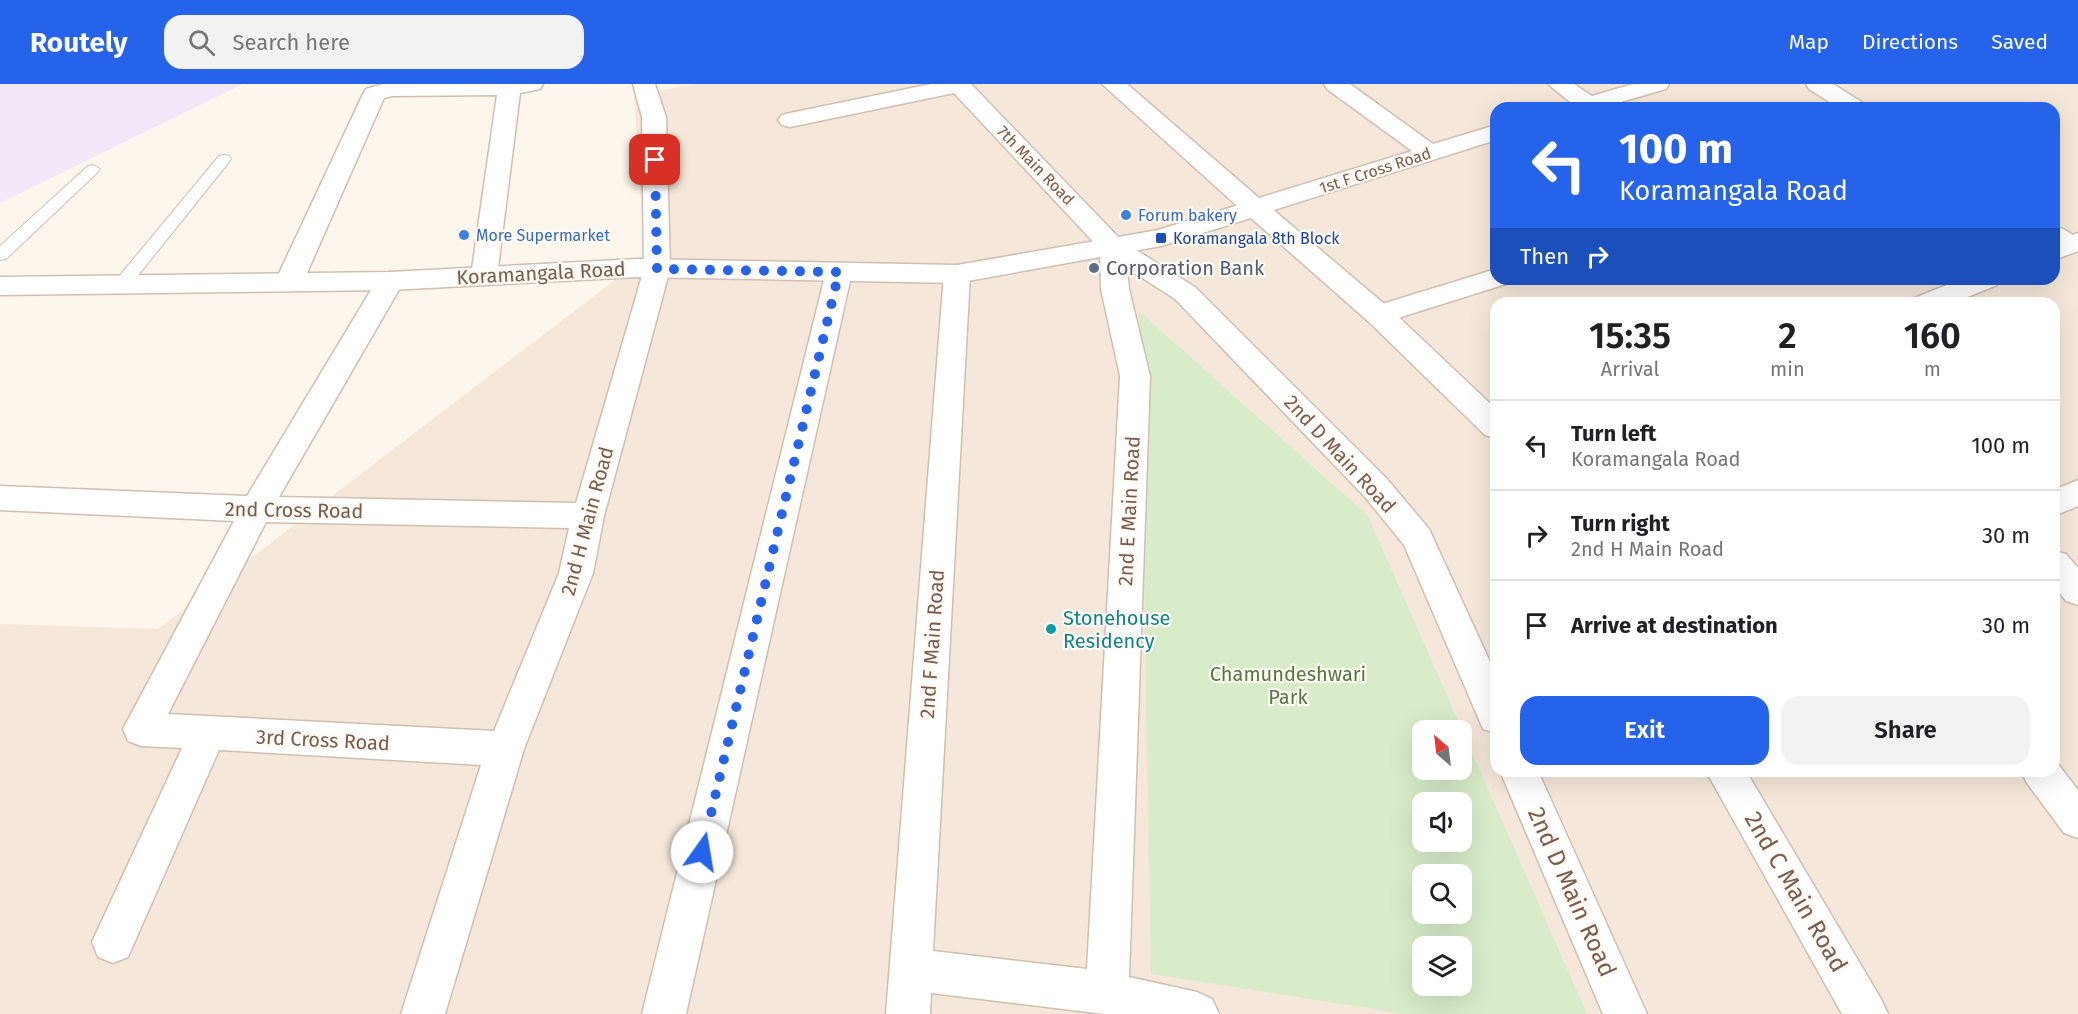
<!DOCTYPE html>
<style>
body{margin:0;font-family:"Fira Sans",sans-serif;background:#f2f2f2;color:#202124;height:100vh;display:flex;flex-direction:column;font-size:22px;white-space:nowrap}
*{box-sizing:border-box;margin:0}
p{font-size:20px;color:#757577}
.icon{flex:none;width:33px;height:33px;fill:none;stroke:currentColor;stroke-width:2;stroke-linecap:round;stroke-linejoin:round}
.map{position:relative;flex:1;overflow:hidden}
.panel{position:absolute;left:1490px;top:213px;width:570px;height:480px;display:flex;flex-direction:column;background:#fff;border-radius:18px;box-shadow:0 6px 24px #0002}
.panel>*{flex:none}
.top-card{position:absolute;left:1490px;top:18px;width:570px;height:183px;border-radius:18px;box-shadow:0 6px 24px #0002;background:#2563eb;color:#fff;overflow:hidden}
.needle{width:39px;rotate:332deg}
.buttons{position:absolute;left:1412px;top:636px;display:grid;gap:12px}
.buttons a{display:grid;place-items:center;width:60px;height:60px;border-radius:12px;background:#fff;box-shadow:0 6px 24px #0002;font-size:30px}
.pin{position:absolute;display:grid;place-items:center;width:51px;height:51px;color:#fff;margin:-26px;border-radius:12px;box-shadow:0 3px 9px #0006}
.me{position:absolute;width:66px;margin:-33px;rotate:13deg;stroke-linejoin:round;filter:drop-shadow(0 0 4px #0008)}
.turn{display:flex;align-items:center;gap:21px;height:126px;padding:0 30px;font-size:27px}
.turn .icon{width:78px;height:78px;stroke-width:2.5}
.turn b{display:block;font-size:42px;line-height:51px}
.then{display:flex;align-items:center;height:57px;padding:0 30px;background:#0003;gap:12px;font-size:22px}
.eta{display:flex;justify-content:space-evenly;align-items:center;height:102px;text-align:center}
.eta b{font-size:36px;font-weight:600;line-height:42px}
.cta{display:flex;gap:12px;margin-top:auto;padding:12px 30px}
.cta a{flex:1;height:69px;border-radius:18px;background:#2563eb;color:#fff;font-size:24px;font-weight:600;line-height:69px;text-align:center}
.cta a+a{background:#f2f2f2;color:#202124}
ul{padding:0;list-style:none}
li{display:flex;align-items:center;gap:18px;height:90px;padding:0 30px;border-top:2px solid #e0e0e0}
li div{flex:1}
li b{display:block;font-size:22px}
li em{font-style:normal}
header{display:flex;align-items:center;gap:36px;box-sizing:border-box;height:84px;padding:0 30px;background:#2563eb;color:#fff}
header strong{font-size:28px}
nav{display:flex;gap:33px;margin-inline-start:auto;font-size:21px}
.search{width:420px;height:54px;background:#f2f2f2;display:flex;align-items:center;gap:15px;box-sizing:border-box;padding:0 21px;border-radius:18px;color:#757577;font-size:22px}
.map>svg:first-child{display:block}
.residential{fill:#f5e8da;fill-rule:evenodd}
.education{fill:#f3e8fa}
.green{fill:#d8ecc9;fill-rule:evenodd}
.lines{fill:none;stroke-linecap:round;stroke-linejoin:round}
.service-casing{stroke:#d1beb0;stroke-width:2}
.minor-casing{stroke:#d1beb0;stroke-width:3}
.tertiary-casing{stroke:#d1beb0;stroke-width:3}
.service{fill:#fff;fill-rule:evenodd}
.minor{fill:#fff;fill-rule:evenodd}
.tertiary{fill:#fff;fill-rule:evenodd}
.route{stroke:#2563eb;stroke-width:10;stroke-dasharray:0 18}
.shop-dot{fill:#3f7fe0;stroke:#fffaf3;stroke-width:2}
.transit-dot{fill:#1a4fb4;stroke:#fffaf3;stroke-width:2}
.service-dot{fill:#5c6f8a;stroke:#fffaf3;stroke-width:2}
.culture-dot{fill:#0f9aa8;stroke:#fffaf3;stroke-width:2}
.labels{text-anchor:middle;stroke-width:4.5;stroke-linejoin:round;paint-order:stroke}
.far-street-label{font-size:16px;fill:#7a5c4d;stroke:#fffaf3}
.far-shop-label{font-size:16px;fill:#366cbe;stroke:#fffaf3;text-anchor:start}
.far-transit-label{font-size:16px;fill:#164399;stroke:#fffaf3;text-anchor:start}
.service-label{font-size:20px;fill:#4e5e75;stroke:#fffaf3;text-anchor:start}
.street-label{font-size:20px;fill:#7a5c4d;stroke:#fffaf3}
.culture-label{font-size:20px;fill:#0d838f;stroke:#fffaf3;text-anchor:start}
.park-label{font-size:20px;fill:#537a41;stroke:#fffaf3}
.near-street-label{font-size:24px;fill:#7a5c4d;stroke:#fffaf3}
</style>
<header>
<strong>Routely</strong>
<div class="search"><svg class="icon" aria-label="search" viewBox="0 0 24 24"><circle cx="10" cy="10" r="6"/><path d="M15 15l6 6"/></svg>Search here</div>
<nav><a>Map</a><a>Directions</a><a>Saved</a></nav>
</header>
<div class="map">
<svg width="2078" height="930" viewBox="0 0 2078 930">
<rect width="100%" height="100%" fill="#fdf6ec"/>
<path class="residential" d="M 695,0 L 2078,0 L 2078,930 L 0,930 L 0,540 L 158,545 L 645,173 L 634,12 ZM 1496,24 L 2054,24 L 2054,195 L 1496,195 ZM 1496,219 L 2054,219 L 2054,687 L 1496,687 ZM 1422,646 L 1461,646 L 1461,686 L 1422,686 ZM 1422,718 L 1461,718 L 1461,758 L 1422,758 ZM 1422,790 L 1461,790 L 1461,830 L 1422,830 ZM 1422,862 L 1461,862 L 1461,902 L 1422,902 Z"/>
<path class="education" d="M 0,0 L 243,0 L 0,119 Z"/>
<path class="green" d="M 1139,227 L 1368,432 L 1587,930 L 1405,930 L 1151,890 ZM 1422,646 L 1461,646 L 1461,686 L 1422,686 ZM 1422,718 L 1461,718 L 1461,758 L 1422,758 ZM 1422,790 L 1461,790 L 1461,830 L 1422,830 ZM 1422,862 L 1461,862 L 1461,902 L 1422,902 Z"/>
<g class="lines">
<g class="service-casing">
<g id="service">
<path d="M 224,71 L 229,72 L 231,75 L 229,78 L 128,204 L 116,204 L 114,200 L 116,196 L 219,72 Z"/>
<path d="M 93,81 L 100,85 L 98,88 L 6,175 L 0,176 L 0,162 L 88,82 Z"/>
</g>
</g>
<g class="minor-casing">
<g id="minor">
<path d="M 383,0 L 543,0 L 540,5 L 520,9 L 497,192 L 494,198 L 484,201 L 474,198 L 471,192 L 497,11 L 392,12 L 384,14 L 303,198 L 299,204 L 289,207 L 279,204 L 275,198 L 363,10 L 366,5 Z"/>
<path d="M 633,0 L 655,0 L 666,33 L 670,185 L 604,432 L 593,489 L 524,665 L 445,930 L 401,930 L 481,681 L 219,666 L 128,873 L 113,879 L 98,873 L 92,858 L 182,664 L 141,662 L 128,657 L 123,645 L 234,437 L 0,426 L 0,402 L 247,412 L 380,191 L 390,188 L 400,191 L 404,197 L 279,413 L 576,419 L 644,185 L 642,33 ZM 266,438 L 569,444 L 559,489 L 494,647 L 168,630 Z"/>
<path d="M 931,0 L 971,0 L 1122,157 L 1195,203 L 1387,395 L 1429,445 L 1496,591 L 1496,649 L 1483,645 L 1404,461 L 1365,413 L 1175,215 L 1127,184 L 1129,205 L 1150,292 L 1129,893 L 1197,908 L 1212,915 L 1219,930 L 1104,930 L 931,909 L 930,930 L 886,930 L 944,190 L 947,184 L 957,181 L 967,184 L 970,190 L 933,867 L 1087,885 L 1120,292 L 1101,205 L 1100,165 L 954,9 L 790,43 L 782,41 L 778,36 L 782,31 L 790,29 Z"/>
<path d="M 1102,0 L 1127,0 L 1259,114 L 1412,67 L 1327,5 L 1324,0 L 1350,0 L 1433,60 L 1496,41 L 1496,56 L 1255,132 L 1246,130 Z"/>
<path d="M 1548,0 L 1574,0 L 1592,12 L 1633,0 L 1669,0 L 1666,5 L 1600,24 L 1563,24 L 1570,18 Z"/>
<path d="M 1806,0 L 1833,0 L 1863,19 L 1867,24 L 1839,24 L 1809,5 Z"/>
<path d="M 2054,143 L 2063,145 L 2078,154 L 2078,167 L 2070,169 L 2054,162 Z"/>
<path d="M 839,179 L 848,182 L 852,188 L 686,930 L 642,930 L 826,188 L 830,182 Z"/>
<path d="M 1496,185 L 1496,195 L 1509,195 L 1506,200 L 1379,240 L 1369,238 L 1365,231 L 1369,224 Z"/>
<path d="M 2078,396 L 2078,422 L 2054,432 L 2054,406 Z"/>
<path d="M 2054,467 L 2066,470 L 2078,484 L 2078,521 L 2066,517 L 2054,502 Z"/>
<path d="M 2054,675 L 2078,706 L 2078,754 L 2064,749 L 2027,699 L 2021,687 L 2054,687 Z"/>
<path d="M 1500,687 L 1538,687 L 1647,930 L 1603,930 Z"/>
<path d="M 1706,687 L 1746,687 L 1881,915 L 1888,930 L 1842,930 Z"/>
</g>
</g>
<g class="tertiary-casing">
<g id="tertiary">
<path d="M 1255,116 L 1264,118 L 1389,224 L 1496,325 L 1496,354 L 1485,351 L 1369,238 L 1251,134 L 1161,162 L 957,199 L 638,193 L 390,206 L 0,211 L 0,193 L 390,188 L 638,175 L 957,181 L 1158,146 Z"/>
<path d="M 2078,149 L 2078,167 L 2054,176 L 2054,158 Z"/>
<path d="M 1962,195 L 2001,195 L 1997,201 L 1953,219 L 1913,219 L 1917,213 Z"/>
</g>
</g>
<use href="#service" class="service"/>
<use href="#minor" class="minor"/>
<use href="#tertiary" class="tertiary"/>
</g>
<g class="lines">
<path class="route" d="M 655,76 L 657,185 L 839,188 L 702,768"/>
</g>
<g class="shop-dot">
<circle cx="1126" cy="131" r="6"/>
<circle cx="464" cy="151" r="6"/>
</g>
<rect class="transit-dot" x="1155" y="148" width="12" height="12" rx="3"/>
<circle class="service-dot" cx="1094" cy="184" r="6"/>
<circle class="culture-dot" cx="1051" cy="545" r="6"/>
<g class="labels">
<g class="far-street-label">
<text transform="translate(1036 81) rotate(46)" y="6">7th Main Road</text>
<text transform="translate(1375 86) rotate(-18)" y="6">1st F Cross Road</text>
</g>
<g class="far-shop-label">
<text x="1138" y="137">Forum bakery</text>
<text x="476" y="157">More Supermarket</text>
</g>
<g class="far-transit-label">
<text x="1173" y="160">Koramangala 8th Block</text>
</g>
<g class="service-label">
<text x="1106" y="191">Corporation Bank</text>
</g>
<g class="street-label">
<text transform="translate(541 189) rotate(-3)" y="7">Koramangala Road</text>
<text transform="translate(1340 370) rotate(47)" y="7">2nd D Main Road</text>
<text transform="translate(294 426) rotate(1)" y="7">2nd Cross Road</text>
<text transform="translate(1129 427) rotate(-87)" y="7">2nd E Main Road</text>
<text transform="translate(587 437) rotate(-75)" y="7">2nd H Main Road</text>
<text transform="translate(932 560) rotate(-86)" y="7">2nd F Main Road</text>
<text transform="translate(323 656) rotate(3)" y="7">3rd Cross Road</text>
</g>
<g class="culture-label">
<text x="1063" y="541">Stonehouse<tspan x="1063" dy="23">Residency</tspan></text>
</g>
<g class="park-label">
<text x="1288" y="597">Chamundeshwari<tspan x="1288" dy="23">Park</tspan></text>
</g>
<g class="near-street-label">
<text transform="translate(1572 808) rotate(66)" y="8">2nd D Main Road</text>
<text transform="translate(1796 808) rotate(60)" y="8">2nd C Main Road</text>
</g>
</g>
</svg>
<div class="buttons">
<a><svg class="needle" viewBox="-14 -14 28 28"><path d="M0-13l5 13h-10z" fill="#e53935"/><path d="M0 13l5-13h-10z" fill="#757577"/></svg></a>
<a><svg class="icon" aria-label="sound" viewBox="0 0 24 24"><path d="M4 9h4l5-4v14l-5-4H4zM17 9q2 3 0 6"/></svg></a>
<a><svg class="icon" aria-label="search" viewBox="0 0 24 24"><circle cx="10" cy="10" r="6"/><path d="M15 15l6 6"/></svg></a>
<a><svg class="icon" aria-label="layers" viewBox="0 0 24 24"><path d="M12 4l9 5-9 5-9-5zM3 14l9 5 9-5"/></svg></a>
</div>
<div class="pin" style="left:655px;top:76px;background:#d93025"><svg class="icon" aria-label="arrive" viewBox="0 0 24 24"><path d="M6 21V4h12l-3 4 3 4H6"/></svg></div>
<svg class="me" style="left:702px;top:768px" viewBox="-20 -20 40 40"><circle r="19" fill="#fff"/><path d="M0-13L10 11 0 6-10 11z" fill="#2563eb"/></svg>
<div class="top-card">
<div class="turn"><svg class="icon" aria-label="left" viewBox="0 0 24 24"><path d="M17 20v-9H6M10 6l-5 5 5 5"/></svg><div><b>100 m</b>Koramangala Road</div></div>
<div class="then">Then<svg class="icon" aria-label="right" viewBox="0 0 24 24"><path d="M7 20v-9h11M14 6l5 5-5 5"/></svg></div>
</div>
<section class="panel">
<div class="eta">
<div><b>15:35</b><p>Arrival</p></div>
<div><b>2</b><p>min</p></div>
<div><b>160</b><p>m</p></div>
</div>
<ul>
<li><svg class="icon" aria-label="left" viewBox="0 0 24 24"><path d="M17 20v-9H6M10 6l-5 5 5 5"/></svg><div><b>Turn left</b><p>Koramangala Road</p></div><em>100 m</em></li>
<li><svg class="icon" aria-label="right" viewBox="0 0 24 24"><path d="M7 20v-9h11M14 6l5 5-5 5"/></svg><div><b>Turn right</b><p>2nd H Main Road</p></div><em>30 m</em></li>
<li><svg class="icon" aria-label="arrive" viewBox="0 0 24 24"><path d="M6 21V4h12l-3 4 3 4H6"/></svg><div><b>Arrive at destination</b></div><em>30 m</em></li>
</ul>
<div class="cta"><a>Exit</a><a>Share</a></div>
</section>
</div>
